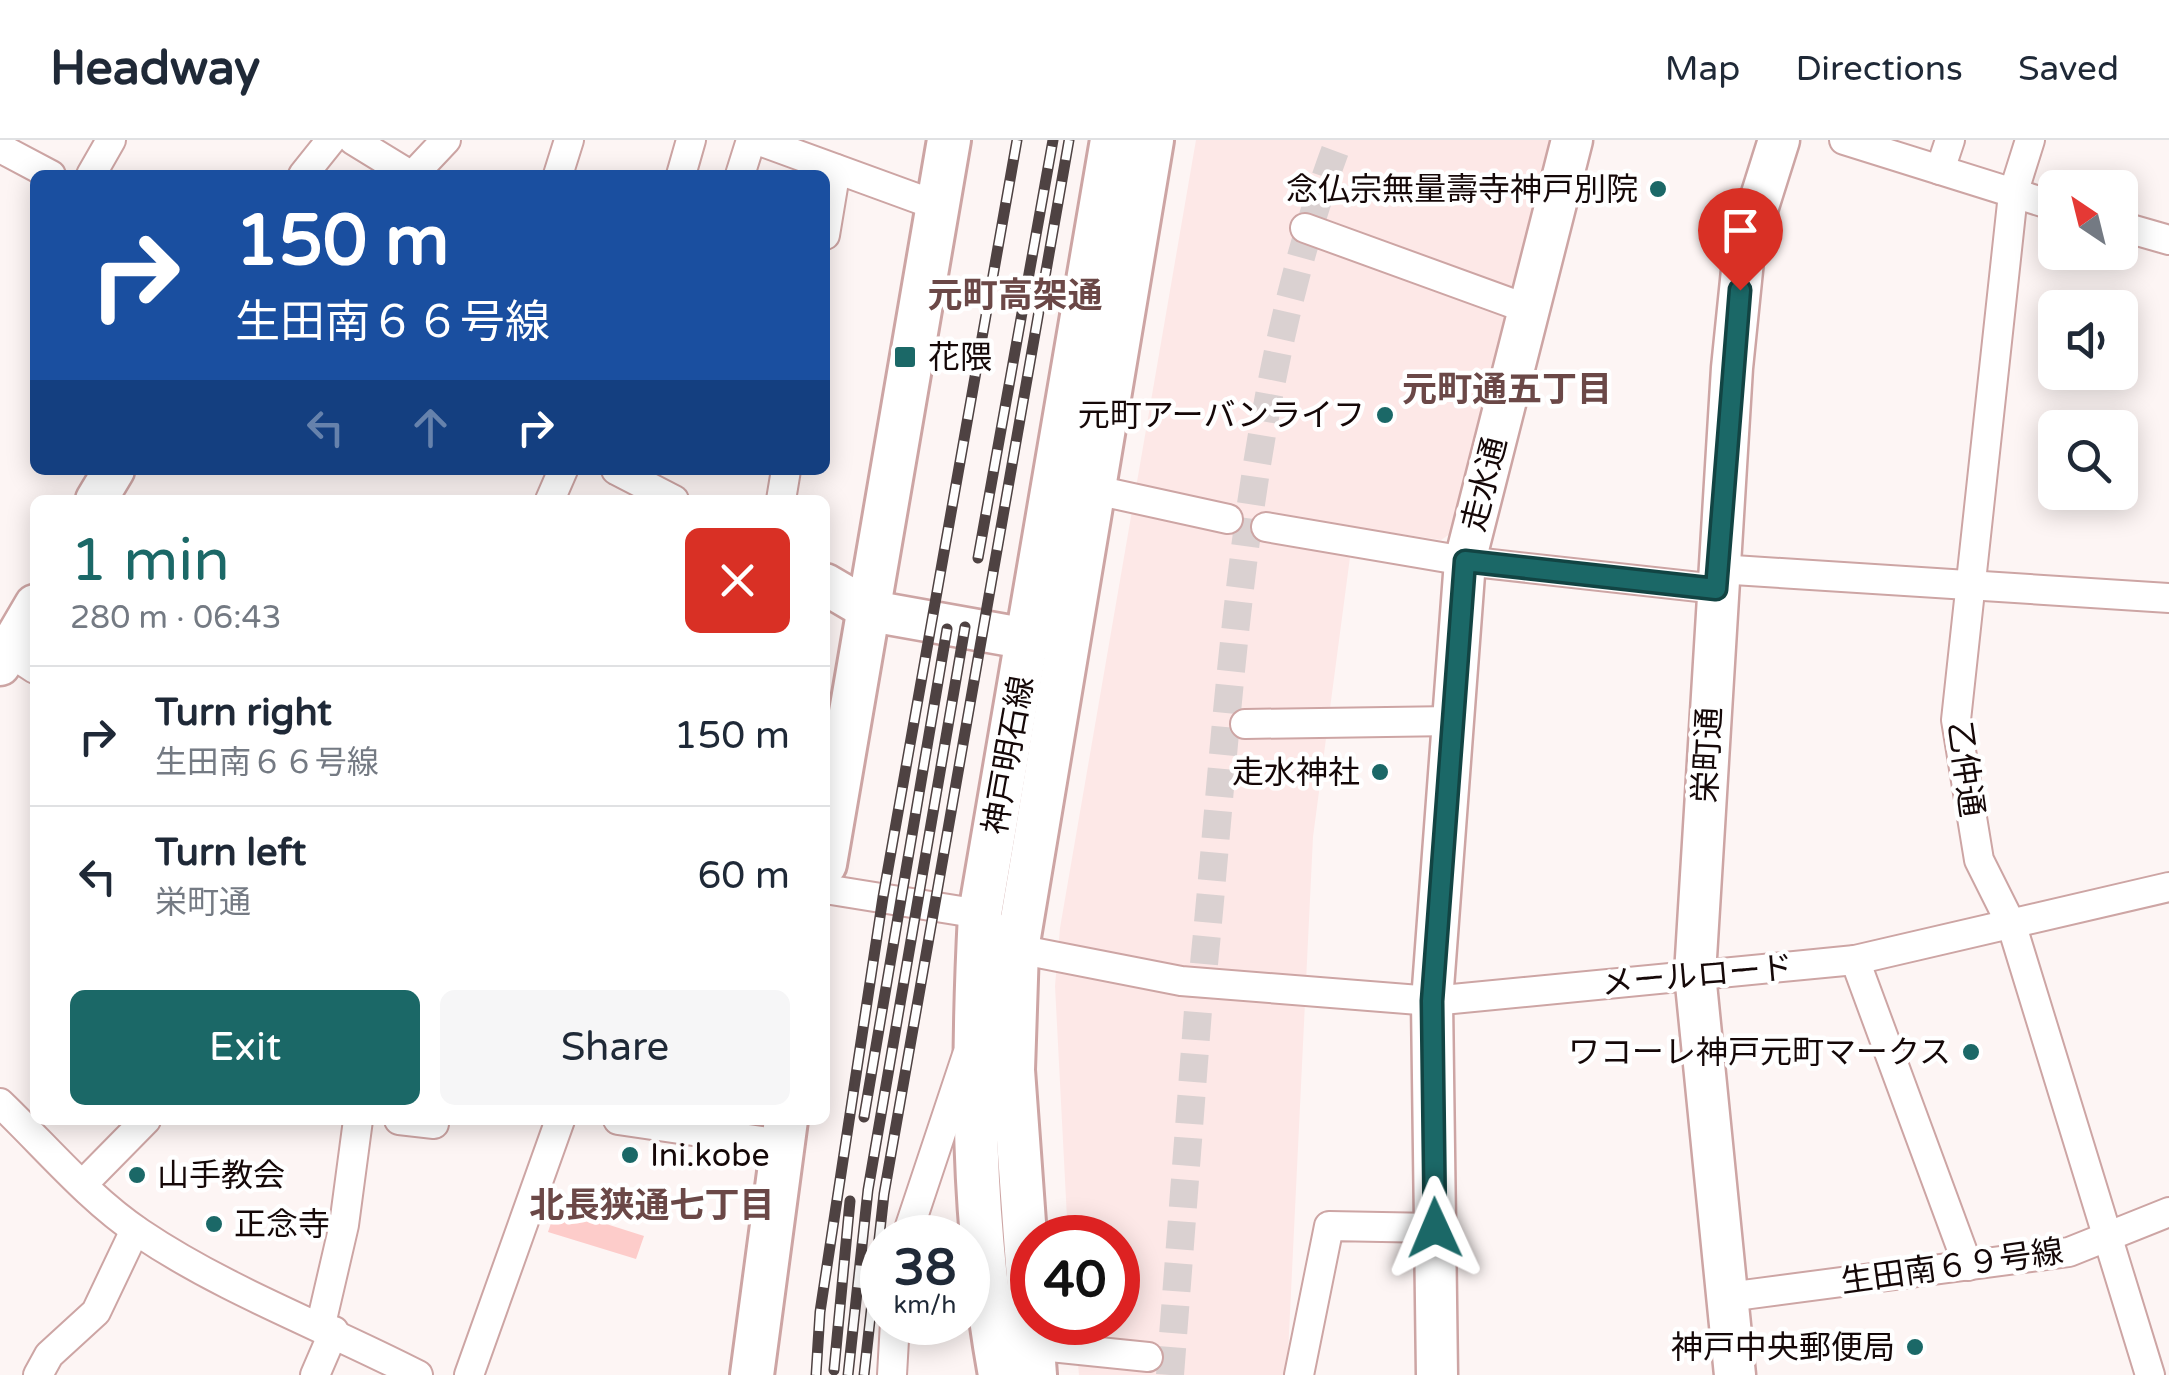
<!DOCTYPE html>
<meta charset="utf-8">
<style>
body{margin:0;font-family:"Varela Round","Noto Sans JP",sans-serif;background:#f6f6f7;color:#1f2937;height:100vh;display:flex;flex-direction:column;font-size:38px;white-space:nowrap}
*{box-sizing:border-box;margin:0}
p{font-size:32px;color:#747a83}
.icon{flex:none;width:55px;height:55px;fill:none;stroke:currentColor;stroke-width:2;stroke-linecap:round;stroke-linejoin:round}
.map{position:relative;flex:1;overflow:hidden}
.details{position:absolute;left:30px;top:355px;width:800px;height:630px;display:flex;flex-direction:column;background:#fff;border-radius:15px;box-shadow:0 5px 25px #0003}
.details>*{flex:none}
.banner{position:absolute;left:30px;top:30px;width:800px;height:305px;border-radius:15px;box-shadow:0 5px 25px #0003;background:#1a4fa0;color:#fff;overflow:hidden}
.needle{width:65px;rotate:325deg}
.controls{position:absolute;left:2038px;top:30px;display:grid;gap:20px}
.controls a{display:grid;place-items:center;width:100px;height:100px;border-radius:15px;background:#fff;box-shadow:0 5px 25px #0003;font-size:50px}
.speed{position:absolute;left:860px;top:1075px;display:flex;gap:20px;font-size:50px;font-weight:700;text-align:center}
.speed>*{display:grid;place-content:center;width:130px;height:130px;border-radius:50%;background:#fff;box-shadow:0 5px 25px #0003;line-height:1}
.speed small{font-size:25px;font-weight:400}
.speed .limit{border:15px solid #d22;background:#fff;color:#111}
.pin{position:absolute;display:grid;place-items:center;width:85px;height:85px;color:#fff;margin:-102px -42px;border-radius:50% 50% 50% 0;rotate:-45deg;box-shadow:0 0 10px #0007}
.pin .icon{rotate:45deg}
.me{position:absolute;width:110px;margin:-55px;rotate:359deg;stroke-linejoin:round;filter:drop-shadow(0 0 8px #0008)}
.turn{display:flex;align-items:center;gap:35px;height:210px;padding:0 40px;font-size:45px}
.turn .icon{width:130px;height:130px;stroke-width:2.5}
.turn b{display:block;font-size:70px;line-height:85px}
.lanes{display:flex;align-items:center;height:95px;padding:0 40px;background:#0003;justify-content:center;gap:50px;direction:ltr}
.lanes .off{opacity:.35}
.round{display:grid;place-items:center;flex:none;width:105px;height:105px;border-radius:15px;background:#f6f6f7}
.head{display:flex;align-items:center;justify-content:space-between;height:170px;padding:0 40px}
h1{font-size:60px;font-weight:600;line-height:75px;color:#1b6867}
.button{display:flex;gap:20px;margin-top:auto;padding:20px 40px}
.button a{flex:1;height:115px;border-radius:15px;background:#1b6867;color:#fff;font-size:40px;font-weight:600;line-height:115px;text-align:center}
.button a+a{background:#f6f6f7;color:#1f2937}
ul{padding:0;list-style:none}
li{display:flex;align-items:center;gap:30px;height:140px;padding:0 40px;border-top:2px solid #e0e1e3}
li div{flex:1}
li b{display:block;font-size:38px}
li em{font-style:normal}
header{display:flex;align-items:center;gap:60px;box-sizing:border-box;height:140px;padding:0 50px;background:#fff;border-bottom:2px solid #e0e1e3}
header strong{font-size:48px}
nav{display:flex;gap:55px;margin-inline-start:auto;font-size:35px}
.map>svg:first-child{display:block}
.built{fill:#fde8e7}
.green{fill:#fdccca}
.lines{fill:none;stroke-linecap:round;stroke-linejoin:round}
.street-tunnel{stroke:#dad1d1;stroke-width:28;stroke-dasharray:28 14;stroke-linecap:butt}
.street-casing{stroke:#cda5a4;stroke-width:32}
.secondary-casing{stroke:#cda5a4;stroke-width:45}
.primary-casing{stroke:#cda5a4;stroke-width:48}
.street{stroke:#fff;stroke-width:28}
.secondary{stroke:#fff;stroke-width:40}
.primary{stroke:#fff;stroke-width:42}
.rail-casing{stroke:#4e4242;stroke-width:11}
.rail{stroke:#fff;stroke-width:8;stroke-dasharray:22;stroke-linecap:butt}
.route-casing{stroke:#124443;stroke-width:25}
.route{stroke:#1b6867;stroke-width:18}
.poi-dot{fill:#1b6867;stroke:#fff;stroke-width:4}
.labels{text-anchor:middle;stroke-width:9;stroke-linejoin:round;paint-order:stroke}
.poi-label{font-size:32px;fill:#150808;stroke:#fff;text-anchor:end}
.street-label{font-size:32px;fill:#150808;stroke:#fff}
.neighbourhood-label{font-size:35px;font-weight:bold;fill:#6b4847;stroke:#fff}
</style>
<header>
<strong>Headway</strong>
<nav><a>Map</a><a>Directions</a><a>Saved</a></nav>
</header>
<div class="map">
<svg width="2169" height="1235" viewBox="0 0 2169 1235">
<rect width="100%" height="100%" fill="#fdf5f4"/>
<path class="built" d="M 1196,0 L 1555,0 L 1453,392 L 1441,400 L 1354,387 L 1313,697 L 1287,1235 L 1079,1235 L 1074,1183 L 1118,1182 L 1118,1098 L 1068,1098 L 1055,846 L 1060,788 Z"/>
<path class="green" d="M 556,1068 L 644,1096 L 636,1119 L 548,1092 Z"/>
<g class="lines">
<g class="street-tunnel">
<path d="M 1204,824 C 1231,552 1242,256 1339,0"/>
<path d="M 1170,1235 L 1199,857"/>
</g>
<g class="street-casing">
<g id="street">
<path d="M 353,0 L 410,35"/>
<path d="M 757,0 L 938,66"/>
<path d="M 1844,0 L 2055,66"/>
<path d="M 2030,0 L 2013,54 L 1956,580 L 1979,720 L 2012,786 L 2150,1235"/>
<path d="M 0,8 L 51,35"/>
<path d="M 1940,30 L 1950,0"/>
<path d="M 91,35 L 111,0"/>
<path d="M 303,35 L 331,0"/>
<path d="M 413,35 L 446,0"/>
<path d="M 558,35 L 569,0"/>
<path d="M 681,35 L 691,0"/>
<path d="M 740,35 L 751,0"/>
<path d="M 2120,86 L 2169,100"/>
<path d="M 1305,88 L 1528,169"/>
<path d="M 825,95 L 836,29"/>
<path d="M 616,330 L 674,360"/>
<path d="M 1091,349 L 1228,379"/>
<path d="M 550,360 L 563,330"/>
<path d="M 781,360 L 786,330"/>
<path d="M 1266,387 L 1465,421 L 1717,449"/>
<path d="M 1718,429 L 2169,458"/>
<path d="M 0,506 L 35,529"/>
<path d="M 1245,584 L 1453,581"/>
<path d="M 825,749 L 980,774 L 1017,809 L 1181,841 L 1432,861 L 1855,820 L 2169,747"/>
<path d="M 1855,820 L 1968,1126"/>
<path d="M 0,963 C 45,1006 89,1059 140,1093 C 226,1151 325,1187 418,1235"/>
<path d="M 399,980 L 434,984 L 434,980"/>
<path d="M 618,980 L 782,1004"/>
<path d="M 84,1043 L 146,980"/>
<path d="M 906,1098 L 967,915"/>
<path d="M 1728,1157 L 2069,1112 L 2169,1072"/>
<path d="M 321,1184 L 344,1085 L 358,980"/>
<path d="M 1031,1205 L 1148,1217"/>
<path d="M 38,1235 L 49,1215 L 96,1172 L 135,1090"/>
<path d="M 315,1235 L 334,1191"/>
<path d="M 469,1235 L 560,980"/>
<path d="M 892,1235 L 895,1182"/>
<path d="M 1299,1235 L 1329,1086 L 1435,1088"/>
</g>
</g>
<g class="secondary-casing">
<g id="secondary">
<path d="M 96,360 L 114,330"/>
<path d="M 825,444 L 871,471 L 1028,499"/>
<path d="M 0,525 L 35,465"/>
<path d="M 1437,1235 L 1432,861 L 1465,421 L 1572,0"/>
<path d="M 1735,1235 L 1695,834 L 1732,228 L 1744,111 L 1779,0"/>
</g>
</g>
<g class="primary-casing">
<g id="primary">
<path d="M 825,724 L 949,0"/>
<path d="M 752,1235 L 786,980"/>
<path d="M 1000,1235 C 972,1081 972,929 980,774 L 1112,0"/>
<path d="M 1035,1235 L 1013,930 L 1017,809 L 1152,0"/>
</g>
</g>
<use href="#street" class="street"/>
<use href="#secondary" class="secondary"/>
<use href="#primary" class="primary"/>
<g class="rail-casing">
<g id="rail">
<path d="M 978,418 L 1053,0"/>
<path d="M 864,977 L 947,489"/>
<path d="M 834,1230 L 850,1061"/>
<path d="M 816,1235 L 820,1172 L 883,757 L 1017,0"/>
<path d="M 848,1235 L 868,1050 L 965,487"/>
<path d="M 864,1235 L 884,1054 L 1069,0"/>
</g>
</g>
<use href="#rail" class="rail"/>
</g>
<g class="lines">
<g class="route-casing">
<path id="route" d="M 1435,1088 L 1432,861 L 1465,421 L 1716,449 L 1740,150"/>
</g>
<use href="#route" class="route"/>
</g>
<g class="poi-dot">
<circle cx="1658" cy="49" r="10"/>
<rect x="893" y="205" width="24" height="24" rx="5"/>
<circle cx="1385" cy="275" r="10"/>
<circle cx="1380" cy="632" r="10"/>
<circle cx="1971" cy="912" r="10"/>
<circle cx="630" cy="1015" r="10"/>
<circle cx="137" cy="1035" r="10"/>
<circle cx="214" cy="1084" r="10"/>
<circle cx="1915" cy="1207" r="10"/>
</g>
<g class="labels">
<g class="poi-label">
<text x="1638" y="60">念仏宗無量壽寺神戸別院</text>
<text x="928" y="228" text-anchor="start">花隈</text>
<text x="1365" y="286">元町アーバンライフ</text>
<text x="1360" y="643">走水神社</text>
<text x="1951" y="923">ワコーレ神戸元町マークス</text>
<text x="650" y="1026" text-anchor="start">Ini.kobe</text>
<text x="157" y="1046" text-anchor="start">山手教会</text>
<text x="234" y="1095" text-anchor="start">正念寺</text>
<text x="1895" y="1218">神戸中央郵便局</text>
</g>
<g class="street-label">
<text transform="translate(1484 344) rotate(-76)" y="11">走水通</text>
<text transform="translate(1008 615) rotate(-80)" y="11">神戸明石線</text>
<text transform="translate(1707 615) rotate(-87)" y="11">栄町通</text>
<text transform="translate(1966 629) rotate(82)" y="11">乙仲通</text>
<text transform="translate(1697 835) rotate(-5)" y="11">メールロード</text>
<text transform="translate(1952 1126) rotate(-8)" y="11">生田南６９号線</text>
</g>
<g class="neighbourhood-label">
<text x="1015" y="167">元町高架通</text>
<text x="1507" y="261">元町通五丁目</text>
<text x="652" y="1077">北長狭通七丁目</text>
</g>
</g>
</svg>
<div class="controls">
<a><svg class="needle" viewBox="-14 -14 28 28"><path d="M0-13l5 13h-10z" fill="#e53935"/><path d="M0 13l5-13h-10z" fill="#747a83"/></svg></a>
<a><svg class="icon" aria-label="sound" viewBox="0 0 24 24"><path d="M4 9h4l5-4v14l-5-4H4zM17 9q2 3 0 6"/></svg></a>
<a><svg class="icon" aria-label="search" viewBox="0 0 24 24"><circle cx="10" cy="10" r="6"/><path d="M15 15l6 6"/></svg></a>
</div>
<div class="speed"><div>38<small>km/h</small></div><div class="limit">40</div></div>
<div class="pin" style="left:1740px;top:150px;background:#d93025"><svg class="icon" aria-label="arrive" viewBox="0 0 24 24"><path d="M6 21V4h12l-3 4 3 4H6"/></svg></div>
<svg class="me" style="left:1435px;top:1088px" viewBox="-20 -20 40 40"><path d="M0-17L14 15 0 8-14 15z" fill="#1b6867" stroke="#fff" stroke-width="4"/></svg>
<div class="banner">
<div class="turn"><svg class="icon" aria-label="right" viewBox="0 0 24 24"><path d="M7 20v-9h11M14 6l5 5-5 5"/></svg><div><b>150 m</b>生田南６６号線</div></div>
<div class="lanes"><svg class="icon off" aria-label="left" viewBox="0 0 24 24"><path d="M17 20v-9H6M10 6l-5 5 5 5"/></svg><svg class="icon off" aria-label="ahead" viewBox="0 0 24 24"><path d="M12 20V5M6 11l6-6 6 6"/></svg><svg class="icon" aria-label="right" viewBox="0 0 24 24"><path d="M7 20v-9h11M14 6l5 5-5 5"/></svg></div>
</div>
<section class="details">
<div class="head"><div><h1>1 min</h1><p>280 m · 06:43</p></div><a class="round" style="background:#d93025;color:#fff"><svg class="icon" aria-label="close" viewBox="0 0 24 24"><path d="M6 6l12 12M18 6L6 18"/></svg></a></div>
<ul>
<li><svg class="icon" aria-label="right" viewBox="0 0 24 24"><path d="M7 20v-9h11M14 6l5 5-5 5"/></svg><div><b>Turn right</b><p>生田南６６号線</p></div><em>150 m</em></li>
<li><svg class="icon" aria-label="left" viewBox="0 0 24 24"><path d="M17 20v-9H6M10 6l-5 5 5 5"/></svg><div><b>Turn left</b><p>栄町通</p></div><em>60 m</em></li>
</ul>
<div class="button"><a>Exit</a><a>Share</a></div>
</section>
</div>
